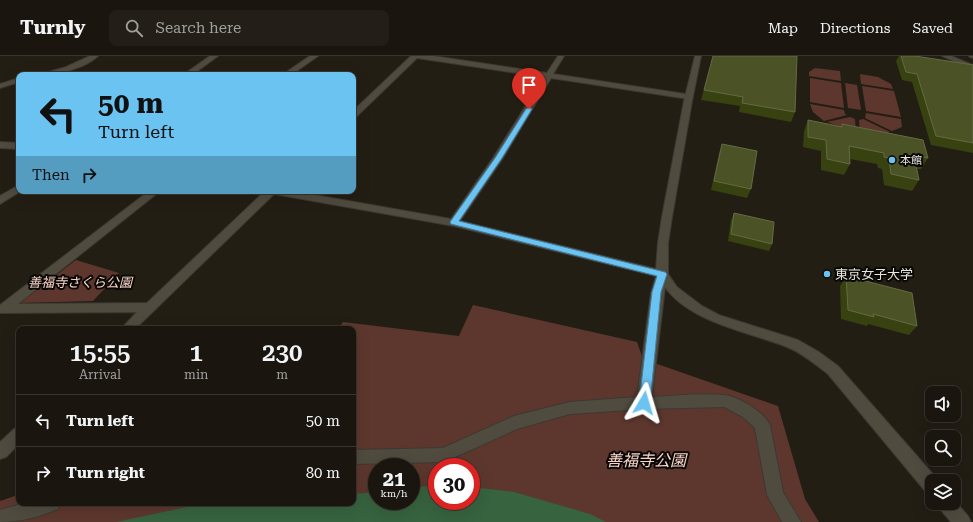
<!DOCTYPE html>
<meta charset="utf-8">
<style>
body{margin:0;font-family:"Roboto Serif","Noto Sans JP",serif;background:#231f18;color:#f1f3f6;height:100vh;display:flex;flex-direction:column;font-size:15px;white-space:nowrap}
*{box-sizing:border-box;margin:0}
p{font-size:13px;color:#9f9f9e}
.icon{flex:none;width:22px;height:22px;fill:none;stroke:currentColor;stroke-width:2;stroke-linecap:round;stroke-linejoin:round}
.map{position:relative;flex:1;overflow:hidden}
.details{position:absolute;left:16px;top:270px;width:340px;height:180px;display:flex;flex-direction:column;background:#1a160f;border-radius:8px;box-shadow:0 4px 16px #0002,0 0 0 1px #38352f}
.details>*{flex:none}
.top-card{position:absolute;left:16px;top:16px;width:340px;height:122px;border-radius:8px;box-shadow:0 4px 16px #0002,0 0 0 1px #38352f;background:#6bc3f2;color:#111;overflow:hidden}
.controls{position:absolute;left:925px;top:330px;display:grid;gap:8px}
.controls a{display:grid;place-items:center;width:36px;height:36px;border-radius:8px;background:#1a160f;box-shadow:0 4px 16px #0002,0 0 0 1px #38352f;font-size:20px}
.speed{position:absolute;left:368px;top:402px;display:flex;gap:8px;font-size:20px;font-weight:700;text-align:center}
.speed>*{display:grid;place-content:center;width:52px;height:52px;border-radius:50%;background:#1a160f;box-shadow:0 4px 16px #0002,0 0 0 1px #38352f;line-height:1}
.speed small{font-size:10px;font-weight:400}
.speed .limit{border:6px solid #d22;background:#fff;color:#111}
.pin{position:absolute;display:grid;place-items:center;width:34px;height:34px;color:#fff;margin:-41px -17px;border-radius:50% 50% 50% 0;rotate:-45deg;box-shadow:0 0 4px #0007}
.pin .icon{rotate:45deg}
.me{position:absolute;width:44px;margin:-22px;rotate:7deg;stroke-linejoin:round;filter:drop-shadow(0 0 3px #0008)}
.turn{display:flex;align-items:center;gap:14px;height:84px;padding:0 16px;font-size:18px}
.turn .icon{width:52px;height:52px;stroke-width:2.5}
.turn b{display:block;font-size:28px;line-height:34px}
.then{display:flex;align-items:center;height:38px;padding:0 16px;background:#0003;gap:8px;font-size:15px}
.eta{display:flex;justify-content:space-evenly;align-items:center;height:68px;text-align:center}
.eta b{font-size:24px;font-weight:600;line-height:28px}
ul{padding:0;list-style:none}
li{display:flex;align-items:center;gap:12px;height:52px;padding:0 16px;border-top:1px solid #38352f}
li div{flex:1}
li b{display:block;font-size:15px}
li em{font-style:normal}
header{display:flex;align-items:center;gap:24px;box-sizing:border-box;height:56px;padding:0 20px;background:#1a160f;border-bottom:1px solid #38352f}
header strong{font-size:19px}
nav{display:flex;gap:22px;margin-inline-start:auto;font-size:14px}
.search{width:280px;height:36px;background:#231f18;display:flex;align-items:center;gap:10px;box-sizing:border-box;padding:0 14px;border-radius:8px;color:#9f9f9e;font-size:15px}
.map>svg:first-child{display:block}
.green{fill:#5d372d;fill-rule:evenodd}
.water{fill:#37633f}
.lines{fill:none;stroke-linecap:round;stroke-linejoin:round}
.street-casing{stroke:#3c3933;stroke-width:2}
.secondary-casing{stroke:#3c3933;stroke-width:2}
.street{fill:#4f4b3f;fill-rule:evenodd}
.secondary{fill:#4f4b3f;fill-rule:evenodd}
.wall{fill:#384110}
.building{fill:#4b5326;stroke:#646a43}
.route{fill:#6bc3f2;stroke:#467f9d}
.poi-dot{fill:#6bc3f2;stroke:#0a0805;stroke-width:1.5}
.labels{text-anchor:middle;stroke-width:4;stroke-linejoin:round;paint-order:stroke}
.far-poi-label{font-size:11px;fill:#e8e6df;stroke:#0a0805;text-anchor:start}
.poi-label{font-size:13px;fill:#e8e6df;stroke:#0a0805;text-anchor:start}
.park-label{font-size:13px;font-style:italic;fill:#f8d4cb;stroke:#0a0805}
.near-park-label{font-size:16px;font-style:italic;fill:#f8d4cb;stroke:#0a0805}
</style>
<header>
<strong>Turnly</strong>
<div class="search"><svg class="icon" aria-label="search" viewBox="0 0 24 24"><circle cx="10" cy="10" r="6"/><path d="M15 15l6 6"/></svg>Search here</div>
<nav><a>Map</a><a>Directions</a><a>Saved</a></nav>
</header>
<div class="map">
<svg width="973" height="466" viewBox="0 0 973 466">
<rect width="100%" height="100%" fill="#221e14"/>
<g class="green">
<path d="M 815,12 L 840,15 L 841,25 L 809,20 L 809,16 Z"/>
<path d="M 860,18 L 878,21 L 891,28 L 893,33 L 861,28 Z"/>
<path d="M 810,22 L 841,27 L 844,52 L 810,46 Z"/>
<path d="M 845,27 L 857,29 L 861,54 L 848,52 Z"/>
<path d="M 862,30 L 894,35 L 901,61 L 866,55 Z"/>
<path d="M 810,48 L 844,54 L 845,58 L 847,59 L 824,65 L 813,56 Z"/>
<path d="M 866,57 L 901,63 L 902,71 L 892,75 L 865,62 Z"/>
<path d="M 850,61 L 855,63 L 856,76 L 827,66 Z"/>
<path d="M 863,63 L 890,76 L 885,78 L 860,76 L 859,64 Z"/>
<path d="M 76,204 L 119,217 L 93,245 L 20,247 Z"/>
<path d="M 473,249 L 637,286 L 643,303 L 778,350 L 805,443 L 819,466 L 0,466 L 0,445 L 15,440 L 19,436 L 19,447 L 353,447 L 353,273 L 338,273 L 343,266 L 459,280 ZM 377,411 L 411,411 L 411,445 L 377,445 ZM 437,411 L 471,411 L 471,445 L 437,445 Z"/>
</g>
<path class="water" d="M 437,429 L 437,445 L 471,445 L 471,431 L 514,436 L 590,458 L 606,466 L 116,466 L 206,447 L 353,447 L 353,438 L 377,436 L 377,445 L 411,445 L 411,432 Z"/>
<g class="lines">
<g class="street-casing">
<g id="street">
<path d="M 90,0 L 98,0 C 84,13 57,19 38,19 L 66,11 Z"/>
<path d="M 310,0 L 318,0 L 291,19 L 282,19 Z"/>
<path d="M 411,0 L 433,0 L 547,17 L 558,0 L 564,0 L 553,18 L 692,39 L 692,43 L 689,43 L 551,22 L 503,102 L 460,165 L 656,213 L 658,187 L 662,161 L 667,158 L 671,159 L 672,161 L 668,187 L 668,218 L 677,231 L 702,250 L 719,259 L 798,284 L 819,296 L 838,310 L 938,424 L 932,425 L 932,438 L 926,436 L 828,318 C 815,308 802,297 787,291 C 749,276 689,266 665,231 L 652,341 C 675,340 701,337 724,339 C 738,340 764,356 770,369 L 783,436 L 801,466 L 782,466 L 767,439 L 755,372 L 743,361 L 724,351 L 644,353 L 570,358 L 517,373 L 444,406 L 353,408 L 353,394 L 443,392 L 514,360 L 570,346 L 637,341 L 651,237 L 656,220 L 454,170 L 274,138 L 135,273 L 121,273 L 137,256 L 0,257 L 0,249 L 149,135 L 160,135 L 18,248 L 147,247 L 265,135 L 292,135 L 451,163 L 493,102 L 544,21 L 417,2 L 356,61 L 353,61 L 353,55 Z"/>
<path d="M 942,0 L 951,0 L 973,9 L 973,13 Z"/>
<path d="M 19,22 L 19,26 L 0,32 L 0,28 Z"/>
<path d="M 0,86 L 19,87 L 19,93 L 0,92 Z"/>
<path d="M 19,371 L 19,388 L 6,401 L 0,403 L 0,386 L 14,373 Z"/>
<path d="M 954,444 L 968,460 L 971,466 L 951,466 L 940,453 L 938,447 L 954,447 Z"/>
<path d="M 25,447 L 60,447 L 58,453 C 39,461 20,466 0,466 L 0,454 Z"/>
</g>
</g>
<g class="secondary-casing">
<g id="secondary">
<path d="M 210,0 L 218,0 L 192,19 L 183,19 Z"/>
<path d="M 695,0 L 701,0 L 692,45 L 672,161 L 667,164 L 662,161 L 684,45 Z"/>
<path d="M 969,0 L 973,0 L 973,2 L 970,1 Z"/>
<path d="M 19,129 L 19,135 L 21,135 L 0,148 L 0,140 Z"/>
</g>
</g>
<use href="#street" class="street"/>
<use href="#secondary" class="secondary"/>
</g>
<g class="wall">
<path d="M 713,0 L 795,56 L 791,66 L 739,56 L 740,50 L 701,44 Z"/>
<path d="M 899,0 L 915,0 L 973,9 L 973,97 L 931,89 L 912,26 L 902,24 L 896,5 Z"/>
<path d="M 808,64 L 841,70 L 842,68 L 928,102 L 921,113 L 917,113 L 919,124 L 912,135 L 884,129 L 882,113 L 878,112 L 877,108 L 850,103 L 850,108 L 844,119 L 821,114 L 821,95 L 803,91 L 804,75 Z"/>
<path d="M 722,88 L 751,133 L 747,142 L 711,134 L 719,97 Z"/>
<path d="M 734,157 L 772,188 L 769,195 L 728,185 L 731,164 Z"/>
<path d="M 846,220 L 917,270 L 909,279 L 868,268 L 867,270 L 841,263 L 840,230 Z"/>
</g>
<g class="building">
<path d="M 713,0 L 797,0 L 795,56 L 742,47 L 743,41 L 704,34 Z"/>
<path d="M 901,0 L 915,0 L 961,7 L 973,9 L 973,87 L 936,80 L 917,18 L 906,16 Z"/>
<path d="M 808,64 L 842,71 L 842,68 L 923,84 L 928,102 L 914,100 L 919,124 L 891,118 L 889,102 L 884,101 L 884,97 L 849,90 L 850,108 L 827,103 L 826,84 L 808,81 Z"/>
<path d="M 722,88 L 757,95 L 751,133 L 714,125 Z"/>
<path d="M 734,157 L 774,166 L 772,188 L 731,178 Z"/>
<path d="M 846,220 L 912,237 L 917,270 L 873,258 L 874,261 L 848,254 Z"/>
</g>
<path class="route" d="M 529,51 L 532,53 L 502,102 L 459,165 L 665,216 L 667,218 L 661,236 L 650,347 L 648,350 L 644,351 L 640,350 L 639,347 L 652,236 L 657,220 L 451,168 L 450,166 L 495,102 L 526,53 Z"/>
<g class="poi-dot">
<circle cx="892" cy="104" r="4"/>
<circle cx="827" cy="218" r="4"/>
</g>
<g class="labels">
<g class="far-poi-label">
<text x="900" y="108">本館</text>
</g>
<g class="poi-label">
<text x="835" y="223">東京女子大学</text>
</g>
<g class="park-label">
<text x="80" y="231">善福寺さくら公園</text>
</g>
<g class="near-park-label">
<text x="646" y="410">善福寺公園</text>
</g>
</g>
</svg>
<div class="controls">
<a><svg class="icon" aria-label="sound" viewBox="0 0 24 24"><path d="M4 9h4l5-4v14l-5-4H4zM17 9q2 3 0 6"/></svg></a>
<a><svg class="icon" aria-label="search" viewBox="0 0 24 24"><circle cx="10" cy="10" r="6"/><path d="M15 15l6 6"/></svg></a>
<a><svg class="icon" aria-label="layers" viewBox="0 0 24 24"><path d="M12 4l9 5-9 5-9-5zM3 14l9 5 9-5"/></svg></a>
</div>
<div class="speed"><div>21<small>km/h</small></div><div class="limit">30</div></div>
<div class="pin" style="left:529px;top:53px;background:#d93025"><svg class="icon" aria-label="arrive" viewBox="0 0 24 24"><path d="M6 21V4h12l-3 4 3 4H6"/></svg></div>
<svg class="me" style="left:644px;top:347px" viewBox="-20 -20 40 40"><path d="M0-17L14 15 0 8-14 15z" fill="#6bc3f2" stroke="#fff" stroke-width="4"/></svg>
<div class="top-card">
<div class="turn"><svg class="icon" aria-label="left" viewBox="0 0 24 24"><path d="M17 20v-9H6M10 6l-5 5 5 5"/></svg><div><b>50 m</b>Turn left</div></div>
<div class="then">Then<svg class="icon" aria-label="right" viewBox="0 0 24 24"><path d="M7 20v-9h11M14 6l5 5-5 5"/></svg></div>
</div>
<section class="details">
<div class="eta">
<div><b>15:55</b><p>Arrival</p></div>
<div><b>1</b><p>min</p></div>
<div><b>230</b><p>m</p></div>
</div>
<ul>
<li><svg class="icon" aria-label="left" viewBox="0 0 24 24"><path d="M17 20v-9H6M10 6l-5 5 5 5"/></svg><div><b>Turn left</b></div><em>50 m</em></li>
<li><svg class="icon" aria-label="right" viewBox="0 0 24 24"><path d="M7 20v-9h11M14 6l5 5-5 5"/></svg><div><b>Turn right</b></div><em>80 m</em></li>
</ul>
</section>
</div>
